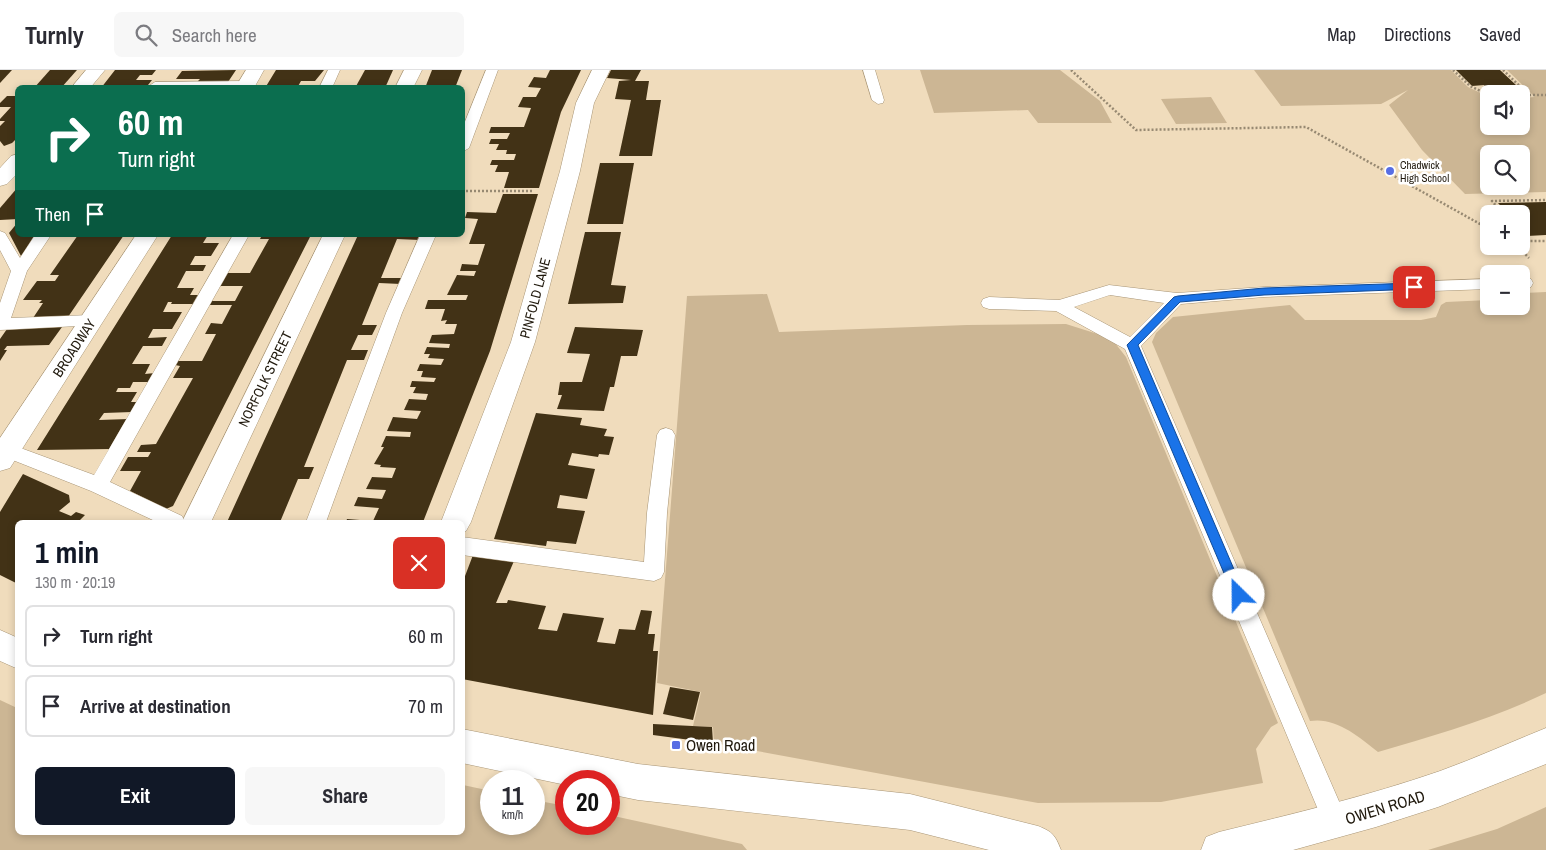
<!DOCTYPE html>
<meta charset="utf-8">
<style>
body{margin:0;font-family:"Archivo Narrow",sans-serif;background:#f7f7f7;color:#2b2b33;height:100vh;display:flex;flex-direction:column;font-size:19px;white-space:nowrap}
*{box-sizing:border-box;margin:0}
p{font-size:16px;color:#7c7c81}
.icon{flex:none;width:28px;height:28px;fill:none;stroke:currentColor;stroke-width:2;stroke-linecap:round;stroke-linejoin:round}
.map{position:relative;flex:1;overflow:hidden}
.drawer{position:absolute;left:15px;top:450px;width:450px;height:315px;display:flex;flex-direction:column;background:#fff;border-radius:8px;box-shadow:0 2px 8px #0003}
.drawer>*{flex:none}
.banner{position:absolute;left:15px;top:15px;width:450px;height:152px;border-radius:8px;box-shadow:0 2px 8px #0003;background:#0b6e4f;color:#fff;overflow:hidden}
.tools{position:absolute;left:1480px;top:15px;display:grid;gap:10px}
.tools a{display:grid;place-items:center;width:50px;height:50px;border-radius:8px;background:#fff;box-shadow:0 2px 8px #0003;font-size:25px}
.speed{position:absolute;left:480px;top:700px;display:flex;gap:10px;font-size:25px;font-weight:700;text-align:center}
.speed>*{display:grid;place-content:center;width:65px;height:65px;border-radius:50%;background:#fff;box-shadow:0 2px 8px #0003;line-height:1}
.speed small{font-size:12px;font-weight:400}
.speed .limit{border:8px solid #d22;background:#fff;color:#111}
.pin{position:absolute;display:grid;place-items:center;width:42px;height:42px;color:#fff;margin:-21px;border-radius:10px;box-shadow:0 2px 8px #0006}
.me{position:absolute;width:55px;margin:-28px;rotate:337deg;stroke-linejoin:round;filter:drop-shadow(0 0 4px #0008)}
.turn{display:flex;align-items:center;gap:18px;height:105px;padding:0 20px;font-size:22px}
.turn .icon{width:65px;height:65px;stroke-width:2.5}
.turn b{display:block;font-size:35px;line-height:42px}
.then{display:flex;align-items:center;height:48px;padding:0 20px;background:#0003;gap:10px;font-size:19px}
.round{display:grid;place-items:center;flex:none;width:52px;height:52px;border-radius:8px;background:#f7f7f7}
.head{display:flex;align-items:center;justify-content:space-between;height:85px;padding:0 20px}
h1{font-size:30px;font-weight:700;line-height:38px;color:#111827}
.button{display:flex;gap:10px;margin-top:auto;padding:10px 20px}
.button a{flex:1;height:58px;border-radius:8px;background:#111827;color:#fff;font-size:20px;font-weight:700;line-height:58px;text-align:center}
.button a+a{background:#f7f7f7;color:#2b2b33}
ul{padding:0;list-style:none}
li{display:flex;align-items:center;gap:15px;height:62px;margin:0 10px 8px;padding:0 10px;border:2px solid #e1e1e2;border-radius:8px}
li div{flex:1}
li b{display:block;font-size:19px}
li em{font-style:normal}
header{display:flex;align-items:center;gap:30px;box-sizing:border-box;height:70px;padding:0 25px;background:#fff;border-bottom:1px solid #e1e1e2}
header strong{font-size:24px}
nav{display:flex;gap:28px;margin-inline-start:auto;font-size:18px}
.search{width:350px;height:45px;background:#f7f7f7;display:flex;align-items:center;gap:12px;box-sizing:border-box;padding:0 18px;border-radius:8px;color:#7c7c81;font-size:19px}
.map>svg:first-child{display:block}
.green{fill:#ccb694;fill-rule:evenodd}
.building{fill:#423216}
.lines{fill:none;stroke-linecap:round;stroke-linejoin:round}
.lane-casing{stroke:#a89576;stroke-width:1}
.street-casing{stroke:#a89576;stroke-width:1}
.primary-casing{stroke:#a89576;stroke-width:1}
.path{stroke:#978972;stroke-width:2.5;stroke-dasharray:2 2;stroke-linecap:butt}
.lane{fill:#fff;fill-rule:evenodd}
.street{fill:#fff;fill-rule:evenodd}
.primary{fill:#fff;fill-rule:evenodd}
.route{fill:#1a73e8;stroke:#114b97}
.poi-dot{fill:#586ee4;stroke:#fff;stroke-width:2}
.labels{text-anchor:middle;stroke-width:5;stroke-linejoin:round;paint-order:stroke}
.far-poi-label{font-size:11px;fill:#20190d;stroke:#fff;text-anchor:start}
.street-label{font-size:14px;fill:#20190d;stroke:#fff}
.near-poi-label{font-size:16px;fill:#20190d;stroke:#fff;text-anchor:start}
.near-street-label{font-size:16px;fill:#20190d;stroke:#fff}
</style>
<header>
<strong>Turnly</strong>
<div class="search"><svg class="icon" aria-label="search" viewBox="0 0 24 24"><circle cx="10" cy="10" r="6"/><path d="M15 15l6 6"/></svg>Search here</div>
<nav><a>Map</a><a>Directions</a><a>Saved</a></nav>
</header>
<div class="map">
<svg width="1546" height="780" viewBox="0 0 1546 780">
<rect width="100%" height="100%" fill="#f0dcbc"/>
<g class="green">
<path d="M 920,0 L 1060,0 L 1100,31 L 1112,53 L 1038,53 L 1028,40 L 934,43 Z"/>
<path d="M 1254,0 L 1451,0 L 1468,17 L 1489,27 L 1489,56 L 1521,56 L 1521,28 L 1535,27 L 1507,0 L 1546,0 L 1546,122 L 1465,124 L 1422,80 L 1389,35 L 1408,20 L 1381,34 L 1281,36 ZM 1489,84 L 1521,84 L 1521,116 L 1489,116 Z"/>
<path d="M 1211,27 L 1227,53 L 1176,54 L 1161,29 Z"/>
<path d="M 1546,222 L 1546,623 C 1492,649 1435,665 1378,682 C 1358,666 1336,647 1310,651 L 1152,272 L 1156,263 L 1173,247 L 1290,235 L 1305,250 L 1421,250 L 1436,247 L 1441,235 L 1446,232 L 1489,230 L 1489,236 L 1521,236 L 1523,223 Z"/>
<path d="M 767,224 L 779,262 L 967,255 L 1066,254 L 1104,266 L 1115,273 L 1126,287 L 1278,653 L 1271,657 L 1256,679 L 1263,713 L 1161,732 L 1038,733 L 714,673 L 713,657 L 693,656 L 701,622 L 657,613 L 687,226 Z"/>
<path d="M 0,630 L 17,638 L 18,762 L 462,762 L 463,715 L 491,721 L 491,754 L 534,754 L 534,730 L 566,736 L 566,754 L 609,754 L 609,745 L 742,774 L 747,780 L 0,780 Z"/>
<path d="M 1546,737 L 1546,780 L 1428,780 L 1497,759 Z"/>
</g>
<g class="building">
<path d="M 0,0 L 12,0 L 0,13 Z"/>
<path d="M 50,0 L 77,0 L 61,18 L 34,18 Z"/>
<path d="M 115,0 L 156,0 L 152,5 L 140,5 L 136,10 L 152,10 L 148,15 L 143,15 L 141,18 L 101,18 Z"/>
<path d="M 236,0 L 228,12 L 197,12 L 200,9 L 176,9 L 182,1 Z"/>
<path d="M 276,0 L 324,0 L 315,11 L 301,11 L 297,18 L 265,18 Z"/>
<path d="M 365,0 L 393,0 L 385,18 L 355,18 Z"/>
<path d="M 432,0 L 462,0 L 455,18 L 425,18 Z"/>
<path d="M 550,0 L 581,0 L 561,42 L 539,118 L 504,118 L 509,102 L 495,102 L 498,95 L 490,95 L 492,90 L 514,90 L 516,84 L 506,84 L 507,80 L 496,80 L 499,74 L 489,74 L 491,69 L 507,69 L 510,63 L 489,63 L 491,57 L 524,57 L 531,38 L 518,37 L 523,27 L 536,27 L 541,18 L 528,17 L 534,7 L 546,8 Z"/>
<path d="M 611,0 L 641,0 L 635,11 L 649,11 L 646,30 L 661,30 L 652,86 L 619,86 L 631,30 L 615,29 L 619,11 L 631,10 L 607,8 Z"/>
<path d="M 1456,0 L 1500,0 L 1516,15 L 1500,15 L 1506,20 L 1489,21 L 1484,15 L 1472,16 Z"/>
<path d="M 7,26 L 18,26 L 18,67 L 12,73 L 4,76 L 0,71 L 0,56 L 5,51 L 0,51 L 0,49 L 11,37 L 0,37 L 0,33 Z"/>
<path d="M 600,93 L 634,93 L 623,154 L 587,154 Z"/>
<path d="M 18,117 L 18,149 L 0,150 L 0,138 Z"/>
<path d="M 503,124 L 538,124 L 490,281 L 423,452 L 346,452 L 347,449 L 373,451 L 379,438 L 354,436 L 358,427 L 382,429 L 386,420 L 366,419 L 372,407 L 392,408 L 396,398 L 380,397 L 381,395 L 374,394 L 384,377 L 381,377 L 386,366 L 410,367 L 411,362 L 387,361 L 393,347 L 417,349 L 421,341 L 404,340 L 409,329 L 426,330 L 428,324 L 413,323 L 416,317 L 410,317 L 412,311 L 434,312 L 436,308 L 421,307 L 423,301 L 417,301 L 420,294 L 441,295 L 444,289 L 428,288 L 430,284 L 424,284 L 427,277 L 449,278 L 450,274 L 429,273 L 432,265 L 454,264 L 457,254 L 445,254 L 447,250 L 441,251 L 445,239 L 425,239 L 428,230 L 466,230 L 468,225 L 447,225 L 457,205 L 474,206 L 476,201 L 460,201 L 462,194 L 478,195 L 485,174 L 469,174 L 478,149 L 465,148 L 467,142 L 496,143 Z"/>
<path d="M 1546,132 L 1546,165 L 1527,166 L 1521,159 L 1521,144 L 1508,144 L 1498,133 Z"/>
<path d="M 18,152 L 18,165 L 37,165 L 21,186 L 9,163 Z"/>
<path d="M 585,162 L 621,162 L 611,215 L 626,216 L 623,233 L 568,234 Z"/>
<path d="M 78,165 L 124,165 L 68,247 L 33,248 L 43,233 L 39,233 L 42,230 L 23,230 L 37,211 L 55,211 L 59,205 L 50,205 Z"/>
<path d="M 172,165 L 208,165 L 203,173 L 219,173 L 211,186 L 195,186 L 190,195 L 206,195 L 203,201 L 186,201 L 177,218 L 194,218 L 190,225 L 200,225 L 195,234 L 171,234 L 172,232 L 168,232 L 163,242 L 182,242 L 172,259 L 153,259 L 148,268 L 167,267 L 162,276 L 143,276 L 132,294 L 150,294 L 145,304 L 155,303 L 150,312 L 133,312 L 130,318 L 118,318 L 116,322 L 137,322 L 131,332 L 138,332 L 132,342 L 104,343 L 99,350 L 129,349 L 112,379 L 37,380 Z"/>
<path d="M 262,165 L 311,165 L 173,436 L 166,439 L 130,421 L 141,401 L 120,401 L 128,387 L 148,387 L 151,382 L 137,382 L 141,375 L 156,374 L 193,308 L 173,308 L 180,296 L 175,295 L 177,291 L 202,291 L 216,264 L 205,264 L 211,253 L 222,254 L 232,235 L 209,235 L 212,231 L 235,231 L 243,216 L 220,216 L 227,203 L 250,203 L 269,169 L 260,169 Z"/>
<path d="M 358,165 L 422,165 L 420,170 L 397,169 L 381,208 L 403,208 L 401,214 L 379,213 L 362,255 L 377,255 L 372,265 L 358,265 L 351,280 L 368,280 L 364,290 L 347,290 L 304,397 L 314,397 L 309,409 L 298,409 L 280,452 L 227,452 Z"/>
<path d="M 62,257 L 49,275 L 7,276 L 4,280 L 7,280 L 0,291 L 0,269 L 7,259 Z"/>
<path d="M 575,257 L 643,260 L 637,286 L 621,286 L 614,317 L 610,317 L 604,341 L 557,339 L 562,325 L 558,325 L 560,312 L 582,312 L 590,284 L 567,283 Z"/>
<path d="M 536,343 L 582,348 L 580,355 L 607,359 L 604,366 L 614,367 L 609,385 L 599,384 L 598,387 L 572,383 L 568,395 L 595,399 L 587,429 L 560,425 L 557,438 L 585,441 L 576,474 L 547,471 L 546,476 L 494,469 Z"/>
<path d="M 23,404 L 69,425 L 70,432 L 59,441 L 71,446 L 76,442 L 85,445 L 80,450 L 85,452 L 18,452 L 18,514 L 0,505 L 0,442 Z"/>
<path d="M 473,485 L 514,491 L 496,533 L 507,533 L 508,530 L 546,536 L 538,559 L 557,561 L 563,543 L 604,548 L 597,572 L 615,574 L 619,559 L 635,560 L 641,540 L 652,541 L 648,564 L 655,564 L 653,581 L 658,581 L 653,645 L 462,609 L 462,514 Z"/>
<path d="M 670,617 L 700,622 L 693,650 L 663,644 Z"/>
<path d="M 653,654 L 712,657 L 713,673 L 653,665 Z"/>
</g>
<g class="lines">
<g class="lane-casing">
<g id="lane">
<path d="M 328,0 L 340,0 L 332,18 L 319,18 Z"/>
<path d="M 486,0 L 498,0 L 469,78 L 462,82 L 462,59 Z"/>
<path d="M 863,0 L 875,0 L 884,30 L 883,33 L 878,34 L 872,30 Z"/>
<path d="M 246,11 L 250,12 L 252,15 L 251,18 L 149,16 L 155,12 Z"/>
<path d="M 0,161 L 5,163 L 20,188 L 35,165 L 51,165 L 27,201 L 11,248 L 91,245 L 97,247 L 99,251 L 97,255 L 0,260 L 0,233 L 11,201 L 0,180 Z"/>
<path d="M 233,165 L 249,165 L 110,412 L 182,446 L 185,452 L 157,452 L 91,421 L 0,385 L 0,375 L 7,373 L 94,405 Z"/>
<path d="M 420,165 L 436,165 L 402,243 L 326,452 L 306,452 L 386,243 Z"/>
<path d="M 1521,208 L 1531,209 L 1533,213 L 1531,217 L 1521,218 Z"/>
<path d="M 1489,209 L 1489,219 L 1264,227 L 1181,234 L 1141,276 L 1348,752 L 1345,761 L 1336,764 L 1327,761 L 1125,279 L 1056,241 L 989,239 L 983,237 L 981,233 L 983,229 L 989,227 L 1059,230 L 1109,215 L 1177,223 L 1264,217 ZM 1110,225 L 1164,233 L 1130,267 L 1074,237 Z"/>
<path d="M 666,358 L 672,360 L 675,365 L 667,443 L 664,502 L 661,508 L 654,511 L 462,485 L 462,467 L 644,492 L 647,443 L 657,365 L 660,360 Z"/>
</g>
</g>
<g class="street-casing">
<g id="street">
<path d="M 86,0 L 105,0 L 90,18 L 71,18 Z"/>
<path d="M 246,0 L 264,0 L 254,18 L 235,18 Z"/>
<path d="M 404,0 L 422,0 L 413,18 L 395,18 Z"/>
<path d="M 592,0 L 610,0 L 594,33 L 580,101 L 535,272 L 471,452 L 466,461 L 462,462 L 462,452 L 441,452 L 511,272 L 560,101 L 576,33 Z"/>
<path d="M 18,84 L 18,103 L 7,114 L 0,116 L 0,98 L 11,86 Z"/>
<path d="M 136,165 L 158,165 L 10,398 L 0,401 L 0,368 Z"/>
<path d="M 323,165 L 345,165 L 211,452 L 182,452 Z"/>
<path d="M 0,560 L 18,568 L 18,599 L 0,591 Z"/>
<path d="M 462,659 L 638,694 L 910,724 L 1038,756 C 1053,762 1055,765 1061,780 L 989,780 L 910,760 L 638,730 L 609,724 L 609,711 L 566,711 L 566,715 L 462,693 Z"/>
</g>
</g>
<g class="primary-casing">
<path id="primary" d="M 1546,658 L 1546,694 L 1438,737 L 1376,757 L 1293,780 L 1201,780 L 1206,767 L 1219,762 C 1293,744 1368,726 1440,701 C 1476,688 1511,672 1546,658 Z"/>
</g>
<g class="path">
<path d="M 1071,0 L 1136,60 L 1306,57 L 1489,159"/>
<path d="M 1453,0 L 1470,16 L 1489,25"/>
<path d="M 1503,0 L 1529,25"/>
<path d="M 1521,25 L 1546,25"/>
<path d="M 462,121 L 533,121"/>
<path d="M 1503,144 L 1492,131 L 1546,130"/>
<path d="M 1521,165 L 1527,171 L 1546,171"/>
<path d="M 1517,176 L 1529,188"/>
</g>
<use href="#lane" class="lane"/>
<use href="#street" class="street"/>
<use href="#primary" class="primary"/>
</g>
<path class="route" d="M 1414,213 L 1419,217 L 1417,219 L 1264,225 L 1180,232 L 1138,275 L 1245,525 L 1244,529 L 1239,531 L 1235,529 L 1127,275 L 1174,227 L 1178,226 L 1264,218 Z"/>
<g class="poi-dot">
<circle cx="1390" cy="101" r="5"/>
<rect x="671" y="670" width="10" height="10" rx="2.5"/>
</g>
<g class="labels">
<g class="far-poi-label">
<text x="1400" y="99">Chadwick<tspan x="1400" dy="13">High School</tspan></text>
</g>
<g class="street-label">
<text transform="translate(535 228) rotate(-75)" y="5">PINFOLD LANE</text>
<text transform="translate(74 278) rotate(-57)" y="5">BROADWAY</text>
<text transform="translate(265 309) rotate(-64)" y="5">NORFOLK STREET</text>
</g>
<g class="near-poi-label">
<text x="686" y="681">Owen Road</text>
</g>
<g class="near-street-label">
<text transform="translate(1385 737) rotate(-17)" y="6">OWEN ROAD</text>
</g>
</g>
</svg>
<div class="tools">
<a><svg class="icon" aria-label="sound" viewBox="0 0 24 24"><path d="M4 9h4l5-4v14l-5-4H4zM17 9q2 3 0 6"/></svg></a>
<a><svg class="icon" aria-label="search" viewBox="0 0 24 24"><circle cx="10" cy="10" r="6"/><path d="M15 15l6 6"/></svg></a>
<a>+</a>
<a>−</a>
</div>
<div class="speed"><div>11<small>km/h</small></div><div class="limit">20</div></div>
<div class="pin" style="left:1414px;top:217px;background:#d93025"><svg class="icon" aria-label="arrive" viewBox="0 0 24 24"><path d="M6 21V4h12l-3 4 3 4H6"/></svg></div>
<svg class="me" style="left:1239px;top:525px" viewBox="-20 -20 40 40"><circle r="19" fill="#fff"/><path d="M0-13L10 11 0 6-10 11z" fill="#1a73e8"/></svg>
<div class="banner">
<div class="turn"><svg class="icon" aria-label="right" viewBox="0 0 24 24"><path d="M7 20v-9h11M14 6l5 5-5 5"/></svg><div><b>60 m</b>Turn right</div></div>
<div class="then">Then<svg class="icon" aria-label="arrive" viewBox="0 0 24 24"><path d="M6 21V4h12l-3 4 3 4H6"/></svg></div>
</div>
<section class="drawer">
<div class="head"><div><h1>1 min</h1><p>130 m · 20:19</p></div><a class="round" style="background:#d93025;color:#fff"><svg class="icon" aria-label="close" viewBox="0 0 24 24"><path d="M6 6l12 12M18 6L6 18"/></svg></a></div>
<ul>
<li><svg class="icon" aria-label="right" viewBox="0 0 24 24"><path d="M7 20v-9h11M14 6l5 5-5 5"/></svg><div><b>Turn right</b></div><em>60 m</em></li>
<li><svg class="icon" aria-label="arrive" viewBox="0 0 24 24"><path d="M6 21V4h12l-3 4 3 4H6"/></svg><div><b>Arrive at destination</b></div><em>70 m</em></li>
</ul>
<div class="button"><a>Exit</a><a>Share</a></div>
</section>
</div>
